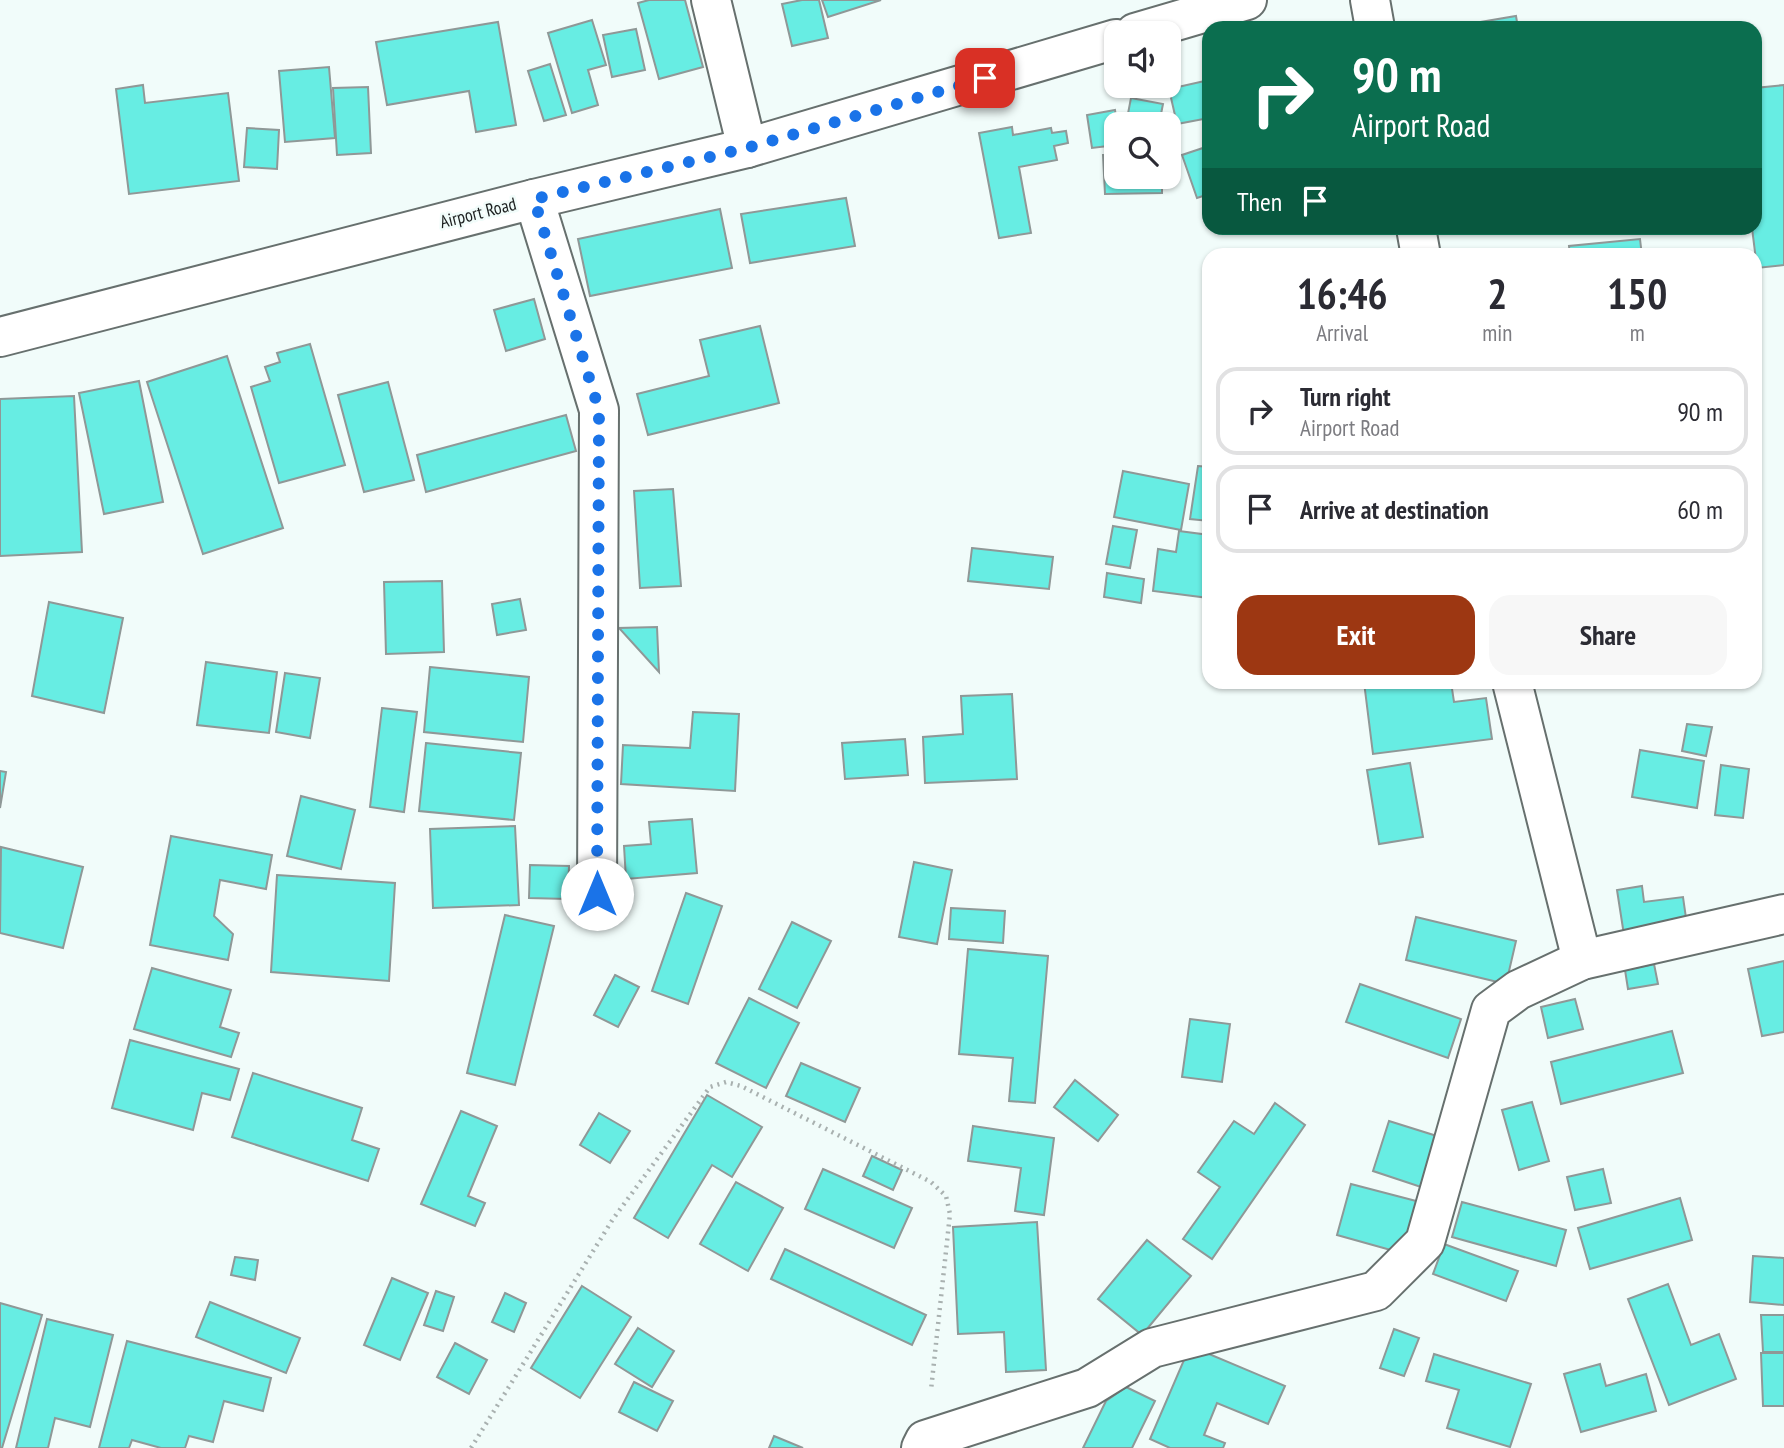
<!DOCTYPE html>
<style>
body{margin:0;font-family:"PT Sans Narrow",sans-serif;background:#f7f7f7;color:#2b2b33;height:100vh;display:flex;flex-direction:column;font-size:26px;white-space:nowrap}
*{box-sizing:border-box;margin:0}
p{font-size:23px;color:#7c7c81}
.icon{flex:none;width:38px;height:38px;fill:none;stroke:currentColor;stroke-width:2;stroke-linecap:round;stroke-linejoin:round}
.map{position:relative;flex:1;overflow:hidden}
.details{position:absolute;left:1202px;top:248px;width:560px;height:441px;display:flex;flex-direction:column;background:#fff;border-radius:21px;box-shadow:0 2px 5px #0004}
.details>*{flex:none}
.guide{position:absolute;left:1202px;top:21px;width:560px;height:214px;border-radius:21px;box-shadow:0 2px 5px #0004;background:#0b6e4f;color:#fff;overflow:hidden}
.buttons{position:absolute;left:1104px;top:21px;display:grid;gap:14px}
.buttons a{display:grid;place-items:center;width:77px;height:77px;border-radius:14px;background:#fff;box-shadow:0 2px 5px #0004;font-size:35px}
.pin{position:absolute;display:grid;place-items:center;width:60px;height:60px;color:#fff;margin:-30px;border-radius:14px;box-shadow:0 4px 10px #0006}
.me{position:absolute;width:77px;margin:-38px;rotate:0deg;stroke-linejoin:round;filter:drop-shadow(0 0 5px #0008)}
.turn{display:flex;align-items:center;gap:24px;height:147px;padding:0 35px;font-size:32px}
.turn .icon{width:91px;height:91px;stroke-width:2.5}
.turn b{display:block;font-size:49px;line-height:60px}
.then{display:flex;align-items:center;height:66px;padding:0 35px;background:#0003;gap:14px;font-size:26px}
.eta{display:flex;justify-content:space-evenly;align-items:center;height:119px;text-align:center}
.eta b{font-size:42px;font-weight:800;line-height:49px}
.action{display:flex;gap:14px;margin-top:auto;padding:14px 35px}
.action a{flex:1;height:80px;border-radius:21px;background:#9d3712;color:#fff;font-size:28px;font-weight:800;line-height:80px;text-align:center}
.action a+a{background:#f7f7f7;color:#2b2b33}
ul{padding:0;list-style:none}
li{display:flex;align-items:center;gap:21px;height:88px;margin:0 14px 10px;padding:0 21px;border:4px solid #e1e1e2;border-radius:21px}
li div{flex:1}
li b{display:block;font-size:26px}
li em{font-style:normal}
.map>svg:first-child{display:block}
.building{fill:#67ede3;stroke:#8f9897;stroke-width:2}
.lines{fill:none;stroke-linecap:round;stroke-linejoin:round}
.street-casing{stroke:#67706e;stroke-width:42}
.secondary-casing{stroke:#67706e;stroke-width:42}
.path{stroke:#a9b1b0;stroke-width:4.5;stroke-dasharray:2 5;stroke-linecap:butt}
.street{stroke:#fff;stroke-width:38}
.secondary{stroke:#fff;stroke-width:38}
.route{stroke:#1a73e8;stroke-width:12;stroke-dasharray:0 21.6}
.labels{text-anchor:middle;stroke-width:5;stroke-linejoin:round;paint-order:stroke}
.street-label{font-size:18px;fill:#1a1d1d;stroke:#f1fcfa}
</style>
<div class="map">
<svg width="1784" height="1448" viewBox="0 0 1784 1448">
<rect width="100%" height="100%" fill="#f1fcfa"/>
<g class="building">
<path d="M 649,0 L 685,0 L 703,67 L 659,79 L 638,3 Z"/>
<path d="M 802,0 L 819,0 L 828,38 L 792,46 L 782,4 Z"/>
<path d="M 822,0 L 881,0 L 828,17 Z"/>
<path d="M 1516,16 L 1518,28 L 1445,28 Z"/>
<path d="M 592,20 L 606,65 L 588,70 L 598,105 L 572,113 L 548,33 Z"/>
<path d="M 498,22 L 516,125 L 476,132 L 469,91 L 387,105 L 376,42 Z"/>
<path d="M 636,29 L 645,70 L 612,77 L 603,35 Z"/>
<path d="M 550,64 L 566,115 L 544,121 L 528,71 Z"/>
<path d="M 329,67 L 335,138 L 285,142 L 279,71 Z"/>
<path d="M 1209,80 L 1209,118 L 1177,124 L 1169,89 Z"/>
<path d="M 143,85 L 145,103 L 228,93 L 239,181 L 129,194 L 116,89 Z"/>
<path d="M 1784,85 L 1784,265 L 1757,268 L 1752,228 L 1755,228 L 1755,88 Z"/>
<path d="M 368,87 L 371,153 L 337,155 L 333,88 Z"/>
<path d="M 1131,98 L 1163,104 L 1159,124 L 1126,124 Z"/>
<path d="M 1115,110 L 1117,124 L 1116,145 L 1092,148 L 1087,115 Z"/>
<path d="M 1012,127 L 1013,135 L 1051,128 L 1052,133 L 1066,131 L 1068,143 L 1054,146 L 1057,160 L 1019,167 L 1031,233 L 999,238 L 979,133 Z"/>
<path d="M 247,128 L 279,130 L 277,169 L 244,167 Z"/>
<path d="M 1209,146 L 1209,194 L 1197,198 L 1182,155 Z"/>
<path d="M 1103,155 L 1116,155 L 1116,177 L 1162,177 L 1162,193 L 1105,194 Z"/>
<path d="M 846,198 L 855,246 L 750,263 L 741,214 Z"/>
<path d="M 720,209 L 732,268 L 590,296 L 578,239 Z"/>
<path d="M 1640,239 L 1642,256 L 1570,256 L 1569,246 Z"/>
<path d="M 534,299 L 545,339 L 506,351 L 494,310 Z"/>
<path d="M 760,326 L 779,403 L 648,435 L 637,394 L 709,376 L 700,340 Z"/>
<path d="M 310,344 L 345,465 L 279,483 L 251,387 L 270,381 L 265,367 L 280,362 L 277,353 Z"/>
<path d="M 227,356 L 283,528 L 203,554 L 147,382 Z"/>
<path d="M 139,381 L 163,502 L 104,514 L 79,393 Z"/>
<path d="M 388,382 L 414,480 L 364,492 L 338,395 Z"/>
<path d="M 74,396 L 82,552 L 0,556 L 0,399 Z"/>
<path d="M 566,415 L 576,451 L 426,492 L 417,455 Z"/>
<path d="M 1198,466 L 1209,467 L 1209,521 L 1190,519 Z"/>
<path d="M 1123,471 L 1189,484 L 1181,530 L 1114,517 Z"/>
<path d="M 673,489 L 681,586 L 640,588 L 634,491 Z"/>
<path d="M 1113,526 L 1137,530 L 1130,568 L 1106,564 Z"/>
<path d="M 1179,531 L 1209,535 L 1209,598 L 1153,591 L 1158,549 L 1176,552 Z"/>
<path d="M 972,548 L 1053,557 L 1049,589 L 968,581 Z"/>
<path d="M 1107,573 L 1144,579 L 1141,603 L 1104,597 Z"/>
<path d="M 442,581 L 444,652 L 386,654 L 384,582 Z"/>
<path d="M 520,599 L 526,630 L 497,635 L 492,604 Z"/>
<path d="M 49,602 L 123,618 L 104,713 L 32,696 Z"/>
<path d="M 657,627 L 659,672 L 619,628 Z"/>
<path d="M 206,662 L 277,672 L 269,733 L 197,725 Z"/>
<path d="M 430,667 L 529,677 L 523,742 L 424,732 Z"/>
<path d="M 285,673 L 320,678 L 310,738 L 276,732 Z"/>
<path d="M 1364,682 L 1451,682 L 1454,702 L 1486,698 L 1492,739 L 1373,754 Z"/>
<path d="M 1012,694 L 1017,779 L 925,783 L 923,737 L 963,734 L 961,696 Z"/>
<path d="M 382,708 L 417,712 L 404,812 L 370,807 Z"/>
<path d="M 693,712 L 739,714 L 735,791 L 621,784 L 623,745 L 690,748 Z"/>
<path d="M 1687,724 L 1712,727 L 1706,756 L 1682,751 Z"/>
<path d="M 905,739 L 908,775 L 845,779 L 842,743 Z"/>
<path d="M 426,743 L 521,753 L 514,820 L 419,811 Z"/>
<path d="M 1640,750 L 1704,761 L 1697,808 L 1632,797 Z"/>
<path d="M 1410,763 L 1423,837 L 1379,844 L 1367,770 Z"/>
<path d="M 1721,765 L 1749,769 L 1743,818 L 1715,815 Z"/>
<path d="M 0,771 L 6,772 L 0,808 Z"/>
<path d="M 301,796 L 355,810 L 341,869 L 287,856 Z"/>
<path d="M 692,819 L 697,873 L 626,879 L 624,846 L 651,844 L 649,822 Z"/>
<path d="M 515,826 L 519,905 L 433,908 L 430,829 Z"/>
<path d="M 171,836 L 272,855 L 266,889 L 220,880 L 214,916 L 233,934 L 228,960 L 150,945 Z"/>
<path d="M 1,847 L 83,867 L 63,948 L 0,933 Z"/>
<path d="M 914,862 L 952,870 L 937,944 L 899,937 Z"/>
<path d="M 530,865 L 569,866 L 568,899 L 529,898 Z"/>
<path d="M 277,875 L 395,883 L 389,981 L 271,972 Z"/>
<path d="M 1642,886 L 1644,902 L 1683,897 L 1687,925 L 1624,935 L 1617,890 Z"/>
<path d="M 686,893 L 722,906 L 688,1004 L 652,991 Z"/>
<path d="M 951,908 L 1005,911 L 1003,943 L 949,939 Z"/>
<path d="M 505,915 L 554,926 L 515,1085 L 467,1073 Z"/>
<path d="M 1416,917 L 1516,941 L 1506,984 L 1406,960 Z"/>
<path d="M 792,922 L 831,941 L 797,1008 L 759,989 Z"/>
<path d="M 968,949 L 1048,956 L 1035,1103 L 1009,1101 L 1013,1058 L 959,1054 Z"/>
<path d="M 1784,961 L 1784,1032 L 1762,1036 L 1748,969 Z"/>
<path d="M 1654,964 L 1658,984 L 1628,989 L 1625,970 Z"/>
<path d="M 152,968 L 231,990 L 220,1027 L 239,1033 L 231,1057 L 134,1029 Z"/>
<path d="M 615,975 L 639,987 L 618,1027 L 594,1015 Z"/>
<path d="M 1360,984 L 1461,1019 L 1448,1058 L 1346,1022 Z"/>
<path d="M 749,998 L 799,1023 L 766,1088 L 716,1063 Z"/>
<path d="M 1575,999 L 1583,1029 L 1548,1038 L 1541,1007 Z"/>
<path d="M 1190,1019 L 1230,1024 L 1222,1082 L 1182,1077 Z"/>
<path d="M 1672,1031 L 1683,1073 L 1561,1104 L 1551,1062 Z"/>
<path d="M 130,1040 L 239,1069 L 230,1100 L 202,1093 L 193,1130 L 112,1108 Z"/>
<path d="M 801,1063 L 860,1088 L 845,1122 L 786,1096 Z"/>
<path d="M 253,1073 L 362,1108 L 352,1140 L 379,1149 L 368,1181 L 232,1137 Z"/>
<path d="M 1075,1080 L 1118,1115 L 1098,1141 L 1054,1107 Z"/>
<path d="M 707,1095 L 762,1127 L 732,1177 L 712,1165 L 668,1238 L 634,1218 Z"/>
<path d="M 1532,1102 L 1549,1161 L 1519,1170 L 1502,1110 Z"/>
<path d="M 1275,1103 L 1305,1125 L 1212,1259 L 1183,1239 L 1220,1187 L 1198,1172 L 1234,1121 L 1254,1134 Z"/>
<path d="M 461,1111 L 497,1126 L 468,1196 L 485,1203 L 475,1226 L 421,1204 Z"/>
<path d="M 599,1113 L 630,1131 L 610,1163 L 580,1145 Z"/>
<path d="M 1389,1121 L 1440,1137 L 1424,1188 L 1373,1171 Z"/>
<path d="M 973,1126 L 1054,1138 L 1044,1215 L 1015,1211 L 1021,1168 L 968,1161 Z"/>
<path d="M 872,1156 L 902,1170 L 893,1190 L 863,1176 Z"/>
<path d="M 823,1169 L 912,1208 L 894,1248 L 805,1209 Z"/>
<path d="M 1603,1169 L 1611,1203 L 1575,1210 L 1567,1177 Z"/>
<path d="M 736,1182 L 783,1208 L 748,1271 L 700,1244 Z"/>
<path d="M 1351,1184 L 1420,1202 L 1405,1254 L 1337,1235 Z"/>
<path d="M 1680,1198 L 1692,1240 L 1590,1269 L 1578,1228 Z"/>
<path d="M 1462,1202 L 1566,1230 L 1556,1266 L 1452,1237 Z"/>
<path d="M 1037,1222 L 1046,1370 L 1006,1372 L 1004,1332 L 958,1334 L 953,1227 Z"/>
<path d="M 1147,1240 L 1191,1276 L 1142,1335 L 1098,1299 Z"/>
<path d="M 1444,1244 L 1518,1271 L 1506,1301 L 1433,1274 Z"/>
<path d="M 785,1249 L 926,1315 L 912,1345 L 771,1279 Z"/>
<path d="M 1753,1256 L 1784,1258 L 1784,1305 L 1750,1302 Z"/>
<path d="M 235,1257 L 258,1260 L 255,1280 L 231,1275 Z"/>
<path d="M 392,1278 L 428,1293 L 400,1360 L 364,1345 Z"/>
<path d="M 1668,1284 L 1691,1345 L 1719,1334 L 1736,1379 L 1669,1405 L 1628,1299 Z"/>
<path d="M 582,1286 L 631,1317 L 580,1398 L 531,1368 Z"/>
<path d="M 436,1291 L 454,1297 L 443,1331 L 424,1325 Z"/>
<path d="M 505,1293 L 526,1303 L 514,1332 L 492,1322 Z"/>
<path d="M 210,1302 L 300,1338 L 286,1373 L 196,1337 Z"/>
<path d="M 0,1303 L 42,1315 L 2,1448 L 0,1448 Z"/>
<path d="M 1761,1315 L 1784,1315 L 1784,1352 L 1763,1352 Z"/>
<path d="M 47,1319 L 113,1335 L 90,1427 L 55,1418 L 48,1448 L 16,1448 Z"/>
<path d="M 638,1328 L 674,1351 L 652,1387 L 615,1364 Z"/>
<path d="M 1394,1329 L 1419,1338 L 1404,1376 L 1380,1368 Z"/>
<path d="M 127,1341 L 271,1378 L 263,1411 L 224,1401 L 213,1442 L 189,1436 L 185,1448 L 161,1448 L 132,1440 L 129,1448 L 99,1448 Z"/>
<path d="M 455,1343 L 487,1360 L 469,1394 L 437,1377 Z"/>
<path d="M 1190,1346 L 1285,1386 L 1268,1424 L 1217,1403 L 1204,1435 L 1225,1443 L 1223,1448 L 1170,1448 L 1150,1439 Z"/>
<path d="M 1761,1353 L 1784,1353 L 1784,1406 L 1763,1406 Z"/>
<path d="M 1434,1354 L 1531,1384 L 1510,1447 L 1447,1428 L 1459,1390 L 1426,1381 Z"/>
<path d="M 1600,1364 L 1606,1386 L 1646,1374 L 1656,1411 L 1581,1432 L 1564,1374 Z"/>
<path d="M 634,1382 L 673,1401 L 657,1431 L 619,1412 Z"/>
<path d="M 1126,1387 L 1155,1401 L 1132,1448 L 1083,1448 L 1106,1401 Z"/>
<path d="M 774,1436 L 803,1448 L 769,1448 Z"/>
</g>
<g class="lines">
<g class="street-casing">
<g id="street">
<path d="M 711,0 L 747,148"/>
<path d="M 1370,0 L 1375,28"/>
<path d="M 534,199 L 599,410 L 597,894"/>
<path d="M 1416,228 L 1421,256"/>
<path d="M 1512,682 L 1582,960"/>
<path d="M 921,1448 L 925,1440 L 1087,1388 L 1152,1348 L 1376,1291 L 1425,1242 L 1491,1010 L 1518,990 L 1582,960 L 1784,914"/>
</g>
</g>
<g class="secondary-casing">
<g id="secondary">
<path d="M 1135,33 L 1247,0"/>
<path d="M 0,337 L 534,199 L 747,148 L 1116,39"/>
</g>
</g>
<path class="path" d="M 471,1448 L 613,1219 L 710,1087 L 726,1082 L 741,1086 L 931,1182 L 946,1196 L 950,1214 L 931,1390"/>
<use href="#street" class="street"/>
<use href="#secondary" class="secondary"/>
</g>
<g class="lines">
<path class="route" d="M 597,894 L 599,410 L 534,199 L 747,148 L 985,78"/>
</g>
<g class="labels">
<g class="street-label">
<text transform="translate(478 213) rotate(-14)" y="6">Airport Road</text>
</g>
</g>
</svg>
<div class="buttons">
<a><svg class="icon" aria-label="sound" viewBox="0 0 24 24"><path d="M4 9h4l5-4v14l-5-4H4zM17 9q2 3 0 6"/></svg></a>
<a><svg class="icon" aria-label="search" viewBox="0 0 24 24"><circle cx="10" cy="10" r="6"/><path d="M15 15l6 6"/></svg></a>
</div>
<div class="pin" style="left:985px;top:78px;background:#d93025"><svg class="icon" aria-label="arrive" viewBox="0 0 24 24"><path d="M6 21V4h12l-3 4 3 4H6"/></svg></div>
<svg class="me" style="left:597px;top:894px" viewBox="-20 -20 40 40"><circle r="19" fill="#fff"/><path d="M0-13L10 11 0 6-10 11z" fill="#1a73e8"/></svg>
<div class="guide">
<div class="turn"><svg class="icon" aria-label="right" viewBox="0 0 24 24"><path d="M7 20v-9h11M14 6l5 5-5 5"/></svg><div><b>90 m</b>Airport Road</div></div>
<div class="then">Then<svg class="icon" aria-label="arrive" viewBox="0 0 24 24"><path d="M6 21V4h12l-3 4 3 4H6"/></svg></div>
</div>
<section class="details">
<div class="eta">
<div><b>16:46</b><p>Arrival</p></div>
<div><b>2</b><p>min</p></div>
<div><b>150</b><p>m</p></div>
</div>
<ul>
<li><svg class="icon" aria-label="right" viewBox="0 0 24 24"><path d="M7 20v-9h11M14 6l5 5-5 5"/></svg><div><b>Turn right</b><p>Airport Road</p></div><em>90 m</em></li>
<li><svg class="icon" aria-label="arrive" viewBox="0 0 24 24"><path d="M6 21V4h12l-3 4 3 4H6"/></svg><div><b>Arrive at destination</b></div><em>60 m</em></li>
</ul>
<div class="action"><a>Exit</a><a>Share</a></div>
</section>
</div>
